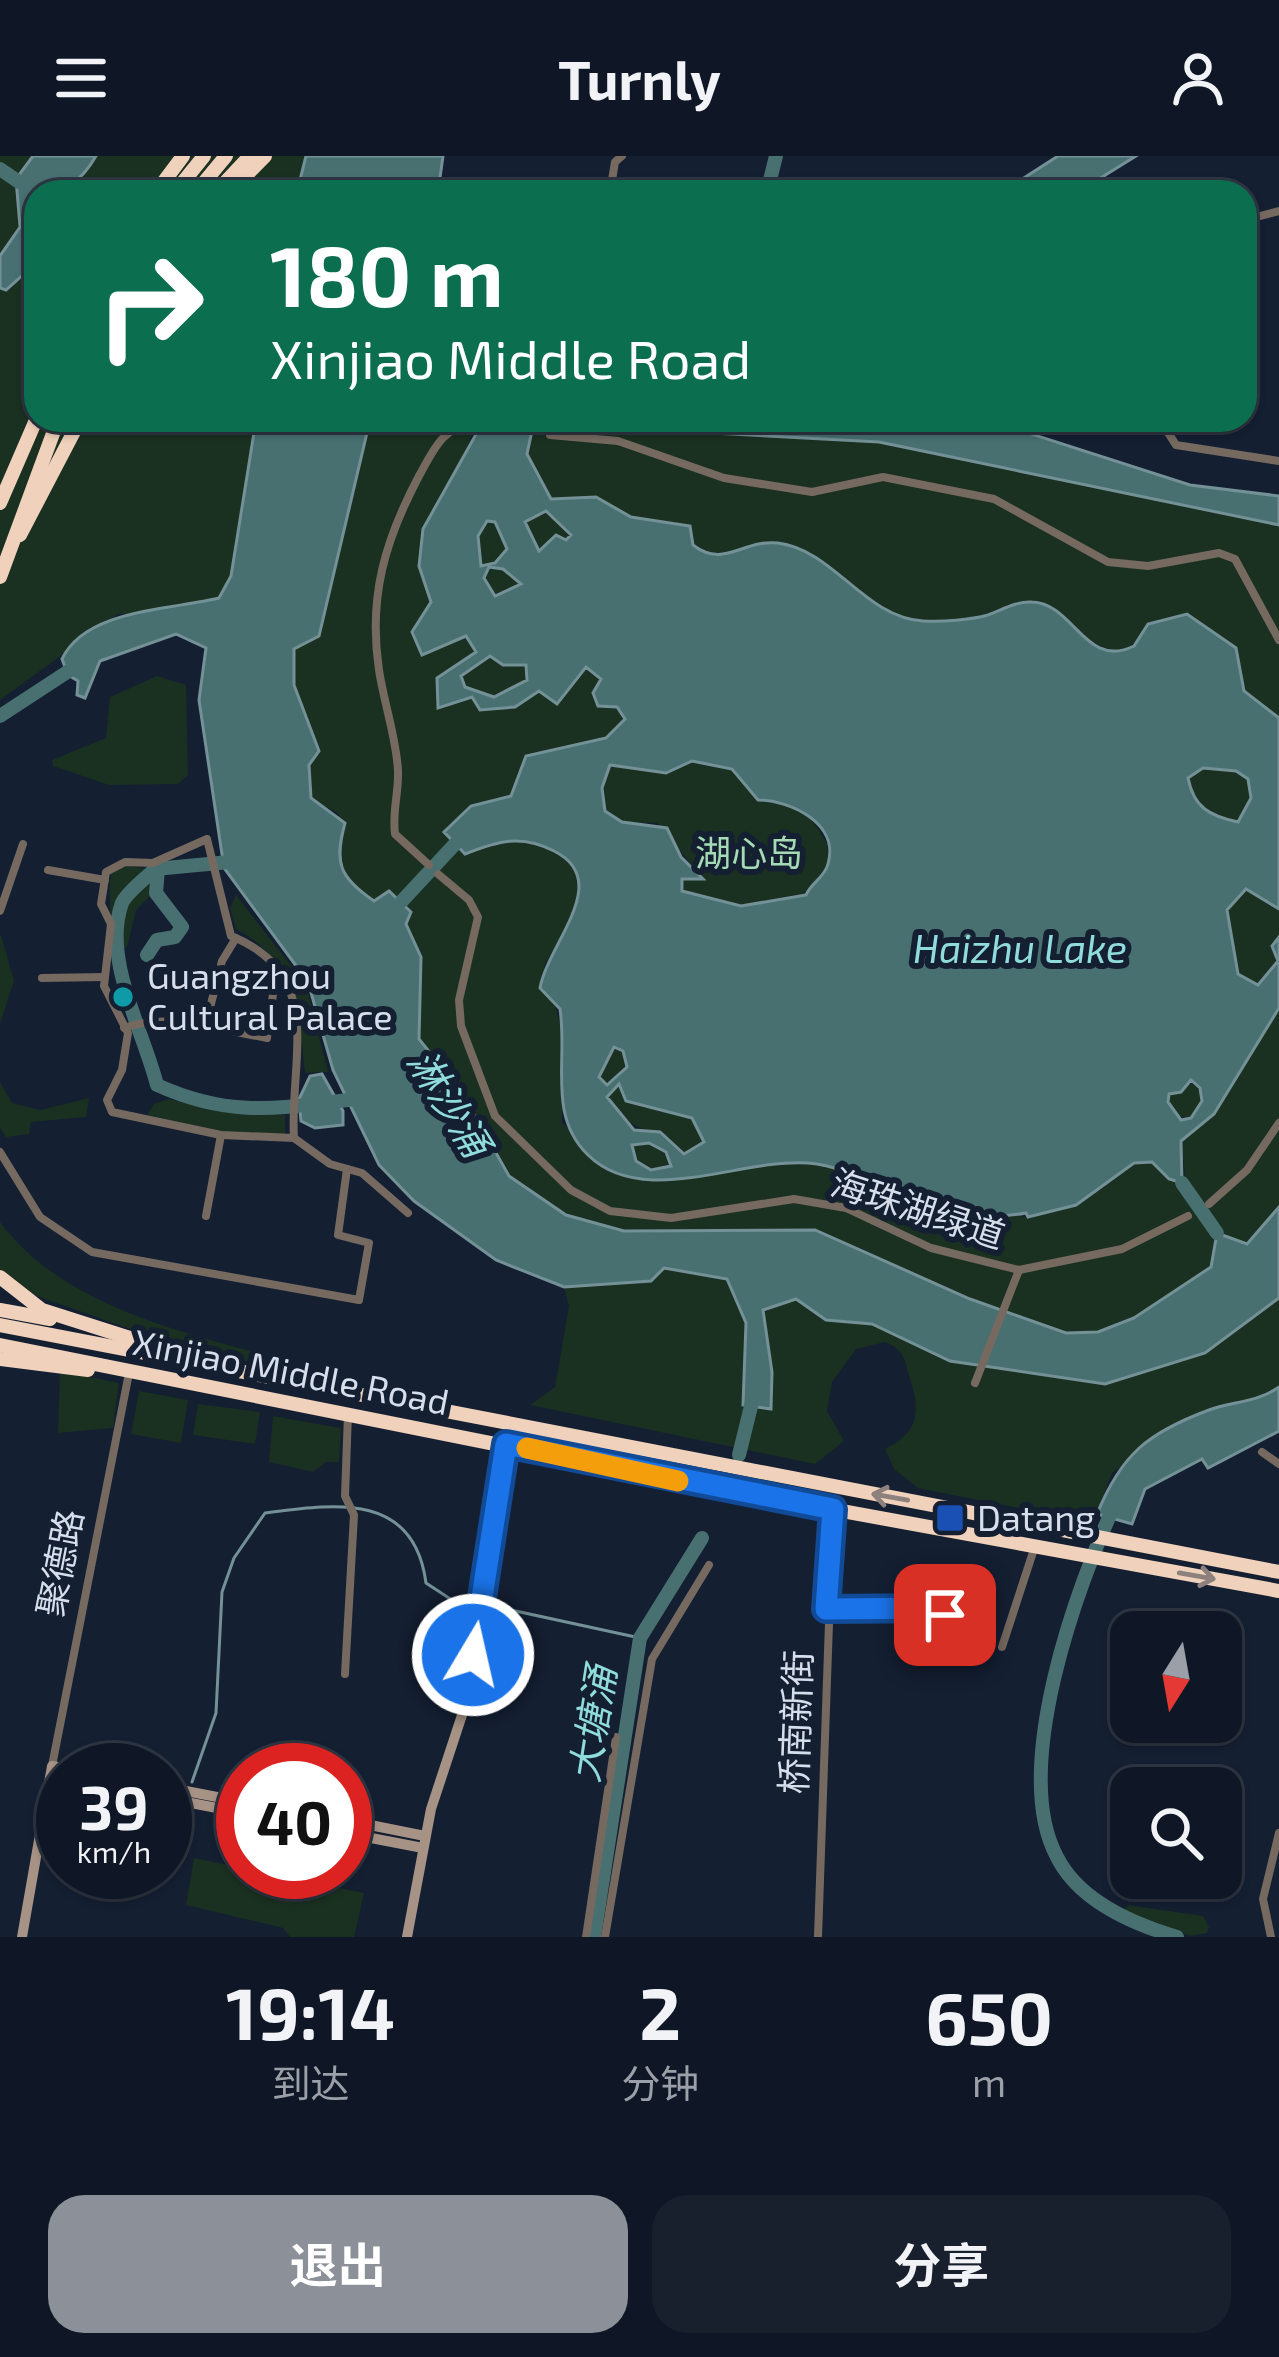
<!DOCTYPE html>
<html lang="zh">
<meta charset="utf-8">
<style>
body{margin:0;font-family:"Exo 2","Noto Sans SC",sans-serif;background:#18202e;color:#f1f3f6;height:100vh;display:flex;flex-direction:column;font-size:45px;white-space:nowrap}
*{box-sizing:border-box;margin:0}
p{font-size:39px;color:#9b9fa7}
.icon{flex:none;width:66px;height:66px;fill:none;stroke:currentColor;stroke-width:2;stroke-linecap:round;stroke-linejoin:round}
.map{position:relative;height:1781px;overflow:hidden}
.sheet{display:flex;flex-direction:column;background:#0f1726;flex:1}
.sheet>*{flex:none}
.hud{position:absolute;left:24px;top:24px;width:1233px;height:252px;border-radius:36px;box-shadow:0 3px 9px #0004,0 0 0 3px #2f3643;background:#0b6e4f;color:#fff;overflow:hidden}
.needle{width:78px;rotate:191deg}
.buttons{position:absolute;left:1110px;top:1455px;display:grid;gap:24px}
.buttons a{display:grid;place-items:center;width:132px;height:132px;border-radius:24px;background:#0f1726;box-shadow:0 3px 9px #0004,0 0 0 3px #2f3643;font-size:60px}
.speed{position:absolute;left:36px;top:1587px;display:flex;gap:24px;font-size:60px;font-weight:700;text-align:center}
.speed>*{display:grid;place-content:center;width:156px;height:156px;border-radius:50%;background:#0f1726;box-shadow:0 3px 9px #0004,0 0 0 3px #2f3643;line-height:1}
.speed small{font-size:30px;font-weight:400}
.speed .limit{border:18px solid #d22;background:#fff;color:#111}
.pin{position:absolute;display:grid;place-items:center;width:102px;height:102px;color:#fff;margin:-51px;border-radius:24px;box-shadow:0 6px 18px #0006}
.me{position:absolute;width:132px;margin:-66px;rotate:9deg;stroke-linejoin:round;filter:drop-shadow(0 0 9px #0008)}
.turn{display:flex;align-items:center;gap:42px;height:252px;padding:0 48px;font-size:54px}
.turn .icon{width:156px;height:156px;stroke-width:2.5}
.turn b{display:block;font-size:84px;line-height:102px}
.eta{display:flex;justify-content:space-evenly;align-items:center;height:204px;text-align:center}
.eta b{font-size:72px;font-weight:700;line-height:84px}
.cta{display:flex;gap:24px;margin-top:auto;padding:24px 48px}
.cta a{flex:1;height:138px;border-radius:36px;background:#8c9099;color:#fff;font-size:48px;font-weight:700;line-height:138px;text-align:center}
.cta a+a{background:#18202e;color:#f1f3f6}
header{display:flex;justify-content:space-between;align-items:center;height:156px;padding:0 48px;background:#0f1726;font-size:54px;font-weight:700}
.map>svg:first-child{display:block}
.green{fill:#1a3021}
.water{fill:#487071;stroke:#739196;stroke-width:3;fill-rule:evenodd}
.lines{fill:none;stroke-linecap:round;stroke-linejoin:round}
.stream{stroke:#739196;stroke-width:3}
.river{stroke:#487071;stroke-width:14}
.street{stroke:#756960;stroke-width:8}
.secondary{stroke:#a69385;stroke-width:10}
.highway{stroke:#f0d1bb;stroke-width:14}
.oneway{stroke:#8d817d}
.route-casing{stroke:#114b97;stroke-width:30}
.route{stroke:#1a73e8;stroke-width:21}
.slow{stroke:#f59e0b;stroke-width:21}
.culture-dot{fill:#0f9aa8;stroke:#141f32;stroke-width:4.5}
.transit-dot{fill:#1a4fb4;stroke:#141f32;stroke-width:4.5}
.labels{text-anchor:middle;stroke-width:12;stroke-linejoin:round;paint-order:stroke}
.park-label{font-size:36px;fill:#a4dab4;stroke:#141f32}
.poi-label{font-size:36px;fill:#d6ddeb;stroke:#141f32;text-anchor:start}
.street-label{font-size:36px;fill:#d6ddeb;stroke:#141f32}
.water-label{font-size:39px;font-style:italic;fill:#90dcdd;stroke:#141f32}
</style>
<header><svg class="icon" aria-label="menu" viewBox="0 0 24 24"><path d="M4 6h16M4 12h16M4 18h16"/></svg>Turnly<svg class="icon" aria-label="person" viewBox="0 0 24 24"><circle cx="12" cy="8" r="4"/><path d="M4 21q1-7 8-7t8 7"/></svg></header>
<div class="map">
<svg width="1279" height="1781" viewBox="0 0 1279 1781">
<rect width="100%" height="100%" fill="#141f32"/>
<g class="green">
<path d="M 0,0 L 306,0 L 297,36 L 36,36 L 36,264 L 256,264 L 231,420 L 219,443 L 144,459 L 118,458 L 0,544 Z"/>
<path d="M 370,264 L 484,264 L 474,274 L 419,410 L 431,446 L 422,498 L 466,480 L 477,496 L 437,522 L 472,541 L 480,554 L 592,512 L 625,563 L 607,582 L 526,600 L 511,640 L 471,650 L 465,698 C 477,693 489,686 501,684 C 536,677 588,701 580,742 C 576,764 555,790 544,810 L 564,881 L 562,967 L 637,1024 L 806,1006 L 847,1015 L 933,1052 L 1029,1061 L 1076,1049 L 1134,1007 L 1152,1006 L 1169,1023 L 1185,1019 L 1181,985 L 1214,958 L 1279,852 L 1279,1051 L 1247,1088 L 1134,1162 L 1098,1176 L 1066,1177 L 970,1143 L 815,1074 L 624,1075 L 566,1059 L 509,1020 L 463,938 L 419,883 L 421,801 L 406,768 L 345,725 L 336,699 L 339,658 L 311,643 L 309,609 L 318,595 L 294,529 L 294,493 L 319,480 Z"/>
<path d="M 544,264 L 644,264 L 693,276 L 879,286 L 1279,369 L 1279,562 L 1244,535 L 1143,480 L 1125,494 C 1080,498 1070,446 1031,445 C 1015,445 1001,455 987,459 C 969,464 941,467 922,465 C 865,461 834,393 778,387 C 743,383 724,413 693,389 L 690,370 L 631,361 L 596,341 L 551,343 L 527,298 L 533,270 Z"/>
<path d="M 546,354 L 572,379 L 539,396 L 525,365 Z"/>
<path d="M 487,365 L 495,366 L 507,393 L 495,407 L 480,410 L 478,380 Z"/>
<path d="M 489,410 L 503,413 L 522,428 L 495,440 L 483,422 Z"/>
<path d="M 490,500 L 503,509 L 527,509 L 528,524 L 494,541 L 465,531 L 460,521 Z"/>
<path d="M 157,520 L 186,529 L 188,619 L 178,628 L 109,629 L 53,610 L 52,604 L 106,582 L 110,541 Z"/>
<path d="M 692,605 L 732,613 L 761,645 L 799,651 L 817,671 L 827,688 L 829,706 L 806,740 L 748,751 L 684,735 L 683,723 L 703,723 L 657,667 L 622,666 L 605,655 L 602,632 L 610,609 L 666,617 Z"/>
<path d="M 1203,612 L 1236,615 L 1248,623 L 1251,642 L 1237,666 C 1210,659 1194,653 1188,622 Z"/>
<path d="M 127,709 L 147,713 L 151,739 L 136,754 L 127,791 L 110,795 C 114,767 107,746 111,718 Z"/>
<path d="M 1245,733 L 1279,753 L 1279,781 L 1272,790 L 1278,805 L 1258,830 L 1238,819 L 1227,753 Z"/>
<path d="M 236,739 L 306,829 L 328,916 L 305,917 C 298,854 295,805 236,773 L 230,752 Z"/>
<path d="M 1,779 L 14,825 L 0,868 L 0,780 Z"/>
<path d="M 614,891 L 623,895 L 627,911 L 607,929 L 599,921 Z"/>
<path d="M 0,926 L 12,947 L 41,954 L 89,942 L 86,961 L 31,966 L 29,978 L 6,981 L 0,972 Z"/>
<circle cx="1186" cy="944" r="17"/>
<path d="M 619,927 L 643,951 L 692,962 L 705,986 L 684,998 C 656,972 638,978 611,952 L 613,963 L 606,971 L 596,967 L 588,942 L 597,941 L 610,950 L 607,941 Z"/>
<path d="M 169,943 L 217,955 L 285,959 L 285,978 L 224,976 L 147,959 L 154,948 Z"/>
<path d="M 649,987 L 666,996 L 672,1010 L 651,1014 L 636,1005 L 631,989 Z"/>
<path d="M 0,1066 C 61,1148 175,1174 268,1200 L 267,1210 L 184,1192 L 14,1132 L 0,1113 Z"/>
<path d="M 664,1112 L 727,1123 L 746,1167 L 744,1249 L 771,1252 L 772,1216 L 762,1154 L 797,1143 L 826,1164 L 872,1168 L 950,1205 L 1205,1197 L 1279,1142 L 1279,1231 L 1260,1245 L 1209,1254 L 1112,1317 L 1093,1367 L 918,1332 L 894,1313 L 885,1293 C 919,1277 921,1254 910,1223 C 904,1205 906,1194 885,1186 L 856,1193 L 832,1226 L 827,1255 L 844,1285 L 815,1308 L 530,1249 L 555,1231 L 569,1150 L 564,1131 L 650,1125 Z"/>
<path d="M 60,1215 L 119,1227 L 113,1272 L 58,1277 Z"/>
<path d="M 139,1235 L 188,1244 L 181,1287 L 131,1278 Z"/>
<path d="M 198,1248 L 260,1256 L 255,1288 L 193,1279 Z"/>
<path d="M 273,1260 L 341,1272 L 339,1306 L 326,1306 L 313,1316 L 269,1306 Z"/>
<path d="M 194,1702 L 364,1737 L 354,1781 L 290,1781 L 283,1772 L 186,1749 Z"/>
<path d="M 1128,1749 L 1203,1760 L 1209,1771 L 1207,1777 L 1191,1780 L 1124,1757 Z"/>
</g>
<g class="water">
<path d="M 33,0 L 96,0 C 81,26 66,36 36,36 L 36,107 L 6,134 L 0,132 L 0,100 L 20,71 L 16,23 Z"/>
<path d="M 306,0 L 443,0 L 438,36 L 297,36 Z"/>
<path d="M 1058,0 L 1136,0 L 1078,36 L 1002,36 Z"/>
<path d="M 256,264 L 370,264 L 319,480 L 294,493 L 294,529 L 319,595 L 309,609 L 311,642 L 345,667 C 334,707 339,721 374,745 L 389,735 L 411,756 L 406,768 L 421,801 L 419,883 L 463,938 L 509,1020 L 566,1059 L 624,1075 L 815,1074 L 970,1143 L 1066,1177 L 1098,1176 L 1134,1162 L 1211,1111 L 1217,1077 L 1247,1088 L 1279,1051 L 1279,1142 L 1205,1197 L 1105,1228 L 950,1205 L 872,1168 L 826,1164 L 796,1143 L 763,1154 L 772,1216 L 771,1253 L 743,1249 L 746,1167 L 727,1123 L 664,1112 L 651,1125 L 564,1131 L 496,1104 L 414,1045 L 379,1009 L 333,914 L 308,826 L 224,712 L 199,544 L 206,492 L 176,478 L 100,505 L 85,542 L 77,539 L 78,525 L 68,519 L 62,503 C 86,453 170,454 219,442 L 231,420 Z"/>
<path d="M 484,264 L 544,264 L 533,270 L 527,298 L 551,343 L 596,341 L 631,361 L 690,370 L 693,389 C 724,413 743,383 778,387 C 834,394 865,462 923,465 C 942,466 970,464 988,459 C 1002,454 1016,445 1032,446 C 1074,447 1085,514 1134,490 L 1148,468 L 1187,458 L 1236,492 L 1244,535 L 1279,562 L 1279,753 L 1246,733 L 1227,754 L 1238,818 L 1258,829 L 1278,805 L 1272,790 L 1279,781 L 1279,852 L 1214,958 L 1181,985 L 1182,1027 L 1169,1023 L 1152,1006 L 1134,1007 L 1076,1049 L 1028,1061 L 1026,1057 C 988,1064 946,1060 910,1046 C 874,1032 848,1010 808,1007 C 740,1002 643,1053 588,999 C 547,959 568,905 560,853 L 540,832 C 548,787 614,725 554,695 C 521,678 498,685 465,698 L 444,676 L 471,650 L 511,640 L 526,600 L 606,582 L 625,563 L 617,551 L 598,550 L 593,537 L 601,523 L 586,511 L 557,548 L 539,535 L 515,551 L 480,554 L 472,541 L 438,552 L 437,522 L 476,496 L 466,480 L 422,499 L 412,476 L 431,446 L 419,410 L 423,373 ZM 546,355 L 571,379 L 566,384 L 556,379 L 539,395 L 525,366 ZM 487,365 L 495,366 L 507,393 L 495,407 L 481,410 L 478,380 ZM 489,411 L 503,413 L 521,428 L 495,440 L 484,422 ZM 490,500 L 503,509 L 526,509 L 527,524 L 494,541 L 465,531 L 461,520 ZM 692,605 L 732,613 L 758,644 C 788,644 840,666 828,708 C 825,721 811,727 806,739 L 741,750 L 682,735 L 682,723 L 703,723 L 681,701 L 667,672 L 622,666 L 605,655 L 602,632 L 610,609 L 666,617 ZM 1203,612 L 1236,615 L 1248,623 L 1251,642 L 1238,666 C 1210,660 1194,652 1188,622 ZM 614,891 L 623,895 L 627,911 L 607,929 L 599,921 ZM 1191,924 L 1200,932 L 1202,945 L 1191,962 L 1181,964 L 1168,946 L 1169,938 L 1181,936 ZM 619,928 L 626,945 L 692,962 L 704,986 L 684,998 L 660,976 L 634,974 L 607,941 ZM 649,987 L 666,996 L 671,1010 L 651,1014 L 636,1005 L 632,989 Z"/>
<path d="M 644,264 L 988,264 L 1190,329 L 1279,340 L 1279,369 L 879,286 L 693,276 Z"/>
<path d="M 322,918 L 343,955 L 343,969 L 315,972 L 301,965 L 299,943 L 310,920 Z"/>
<path d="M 1279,1231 L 1279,1275 L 1208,1312 L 1202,1303 L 1145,1333 L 1132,1368 L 1097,1358 C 1121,1299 1147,1277 1209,1254 C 1234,1245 1256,1247 1279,1231 Z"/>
</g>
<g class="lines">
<g class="stream">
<path d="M 488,1449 L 640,1482"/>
<path d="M 192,1626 L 216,1557 L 222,1436 L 234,1402 L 265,1357 C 334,1348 414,1335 426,1427 L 455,1446 L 474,1447"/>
</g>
<g class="river">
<path d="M 0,13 L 19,26"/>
<path d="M 767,36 L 776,0"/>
<path d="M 0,560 L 81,507"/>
<path d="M 240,705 L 155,713 C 146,722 127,736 122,747 C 102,802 143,874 157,929 C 234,964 284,951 365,942"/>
<path d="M 402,745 L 455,688"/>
<path d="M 147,799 L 157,784 L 175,781 L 182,771 L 156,737 L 158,713"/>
<path d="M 1182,1027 L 1217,1077"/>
<path d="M 739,1299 L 755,1234"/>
<path d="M 1116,1346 C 1077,1429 1010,1614 1057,1701 C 1079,1745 1133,1768 1177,1781"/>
<path d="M 594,1781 L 640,1482 L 702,1382"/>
</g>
<g class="street">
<path d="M 610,36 L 615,6 L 622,0"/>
<path d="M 1245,64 L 1279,55"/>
<path d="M 1160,264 L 1176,289 L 1279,305"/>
<path d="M 550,279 L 618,285 L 724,322 L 812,336 L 883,321 L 994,343 L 1108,406 L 1148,410 L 1219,397 L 1235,403 L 1279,484"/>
<path d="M 429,709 L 395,678 C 392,656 399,636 398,614 C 396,581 384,547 379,514 C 368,441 385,384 419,320 C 434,293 443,270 475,267"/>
<path d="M 48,714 L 105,724"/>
<path d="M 438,718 L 469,744 L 478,761 L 459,844 L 461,870 L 495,960 L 571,1034 L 610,1055 L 671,1062 L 794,1043 L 846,1052 L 931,1092 L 1019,1114 L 1122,1093 L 1188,1060"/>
<path d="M 0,755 L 23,688"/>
<path d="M 42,822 L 104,821"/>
<path d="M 205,871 L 222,805 L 236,782"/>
<path d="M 124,872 C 169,856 221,874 267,882 L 277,809"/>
<path d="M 294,982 C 289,905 327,818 231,780 L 207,683 L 153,707 L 125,706 L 106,716 L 101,748 L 111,768 L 104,830 L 128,877 L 122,914 L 107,944 L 112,956 L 221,979 L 294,982 L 330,1008 L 362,1017 L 408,1057"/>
<path d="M 0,996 L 40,1061 L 92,1096 L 359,1144 L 369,1087 L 338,1079 L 347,1013"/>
<path d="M 1209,1048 L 1247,1014 L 1279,967"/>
<path d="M 206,1060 L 221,979"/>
<path d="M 975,1227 L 1019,1114"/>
<path d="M 1262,1296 L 1279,1308"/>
<path d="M 826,1453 L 944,1452 L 949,1498"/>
<path d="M 1002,1491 L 1035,1390"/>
<path d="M 345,1518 L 354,1359 L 345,1340 L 348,1258"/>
<path d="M 52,1610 L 129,1217"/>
<path d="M 586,1781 L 616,1581"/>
<path d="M 605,1781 L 652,1503 L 709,1409"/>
<path d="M 818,1781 L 833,1353"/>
<path d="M 1271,1781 L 1263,1743 L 1279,1677"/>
</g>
<g class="secondary">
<path d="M 165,1631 L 243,1646"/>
<path d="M 165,1642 L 243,1657"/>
<path d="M 345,1664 L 425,1680"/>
<path d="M 345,1677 L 423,1692"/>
<path d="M 22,1781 L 52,1610 L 75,1614"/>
<path d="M 407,1781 L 431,1653 L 465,1550 L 506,1288"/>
</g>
<g class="highway">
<path d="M 156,36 L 183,0"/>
<path d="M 175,36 L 204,0"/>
<path d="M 196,36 L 226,0"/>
<path d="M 216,36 L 250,0"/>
<path d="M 230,36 L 265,0"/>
<path d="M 0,347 L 36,264"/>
<path d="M 20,379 L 80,264"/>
<path d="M 0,421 L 58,264"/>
<path d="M 0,1121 L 42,1154 L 158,1191"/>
<path d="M 0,1154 L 50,1163"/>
<path d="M 0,1169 L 1279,1416"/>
<path d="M 0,1189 L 700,1329 L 1279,1435"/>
<path d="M 0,1203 L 88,1214"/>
</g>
</g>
<defs><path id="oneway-shaft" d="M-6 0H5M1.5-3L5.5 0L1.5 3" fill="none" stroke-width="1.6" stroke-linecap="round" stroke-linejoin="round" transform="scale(3)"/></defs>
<g class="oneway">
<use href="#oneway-shaft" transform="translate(890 1341) rotate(-170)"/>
<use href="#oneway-shaft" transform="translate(1197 1420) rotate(10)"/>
</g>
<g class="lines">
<g class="route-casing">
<path id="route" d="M 473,1499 L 506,1288 L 833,1353 L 826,1453 L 944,1452 L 945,1459"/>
</g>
<use href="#route" class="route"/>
<path class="slow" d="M 527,1292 L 678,1325"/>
</g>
<circle class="culture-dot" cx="123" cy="841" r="12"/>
<rect class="transit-dot" x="935" y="1347" width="30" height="30" rx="6"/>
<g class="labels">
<g class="park-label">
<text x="749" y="710">湖心岛</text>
</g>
<g class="poi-label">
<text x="147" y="833">Guangzhou<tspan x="147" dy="41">Cultural Palace</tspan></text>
<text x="977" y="1375">Datang</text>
</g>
<g class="street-label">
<text transform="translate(918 1053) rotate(18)" y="13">海珠湖绿道</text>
<text transform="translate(291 1216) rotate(11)" y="13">Xinjiao Middle Road</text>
<text transform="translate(60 1407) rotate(-79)" y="13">聚德路</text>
<text transform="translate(796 1566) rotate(-88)" y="13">桥南新街</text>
</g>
<g class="water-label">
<text x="1020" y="807">Haizhu Lake</text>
<text transform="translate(449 947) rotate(58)" y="14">淋沙涌</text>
<text transform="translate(593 1568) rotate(-81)" y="14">大塘涌</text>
</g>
</g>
</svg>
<div class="buttons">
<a><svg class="needle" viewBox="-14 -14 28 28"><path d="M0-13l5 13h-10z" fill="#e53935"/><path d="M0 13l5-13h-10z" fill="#9b9fa7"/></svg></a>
<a><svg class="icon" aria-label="search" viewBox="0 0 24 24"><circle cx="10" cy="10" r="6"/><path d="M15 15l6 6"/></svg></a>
</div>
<div class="speed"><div>39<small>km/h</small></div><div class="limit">40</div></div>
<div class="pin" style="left:945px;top:1459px;background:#d93025"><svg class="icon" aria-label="arrive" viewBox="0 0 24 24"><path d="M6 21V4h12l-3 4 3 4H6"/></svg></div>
<svg class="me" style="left:473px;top:1499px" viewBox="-20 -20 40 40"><circle r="17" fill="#1a73e8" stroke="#fff" stroke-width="3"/><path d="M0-11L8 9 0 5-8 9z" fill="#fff"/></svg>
<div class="hud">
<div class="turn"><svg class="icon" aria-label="right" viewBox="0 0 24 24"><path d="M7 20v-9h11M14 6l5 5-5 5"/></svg><div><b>180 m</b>Xinjiao Middle Road</div></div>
</div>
</div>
<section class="sheet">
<div class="eta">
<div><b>19:14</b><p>到达</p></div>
<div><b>2</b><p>分钟</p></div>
<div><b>650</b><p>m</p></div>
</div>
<div class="cta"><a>退出</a><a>分享</a></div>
</section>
